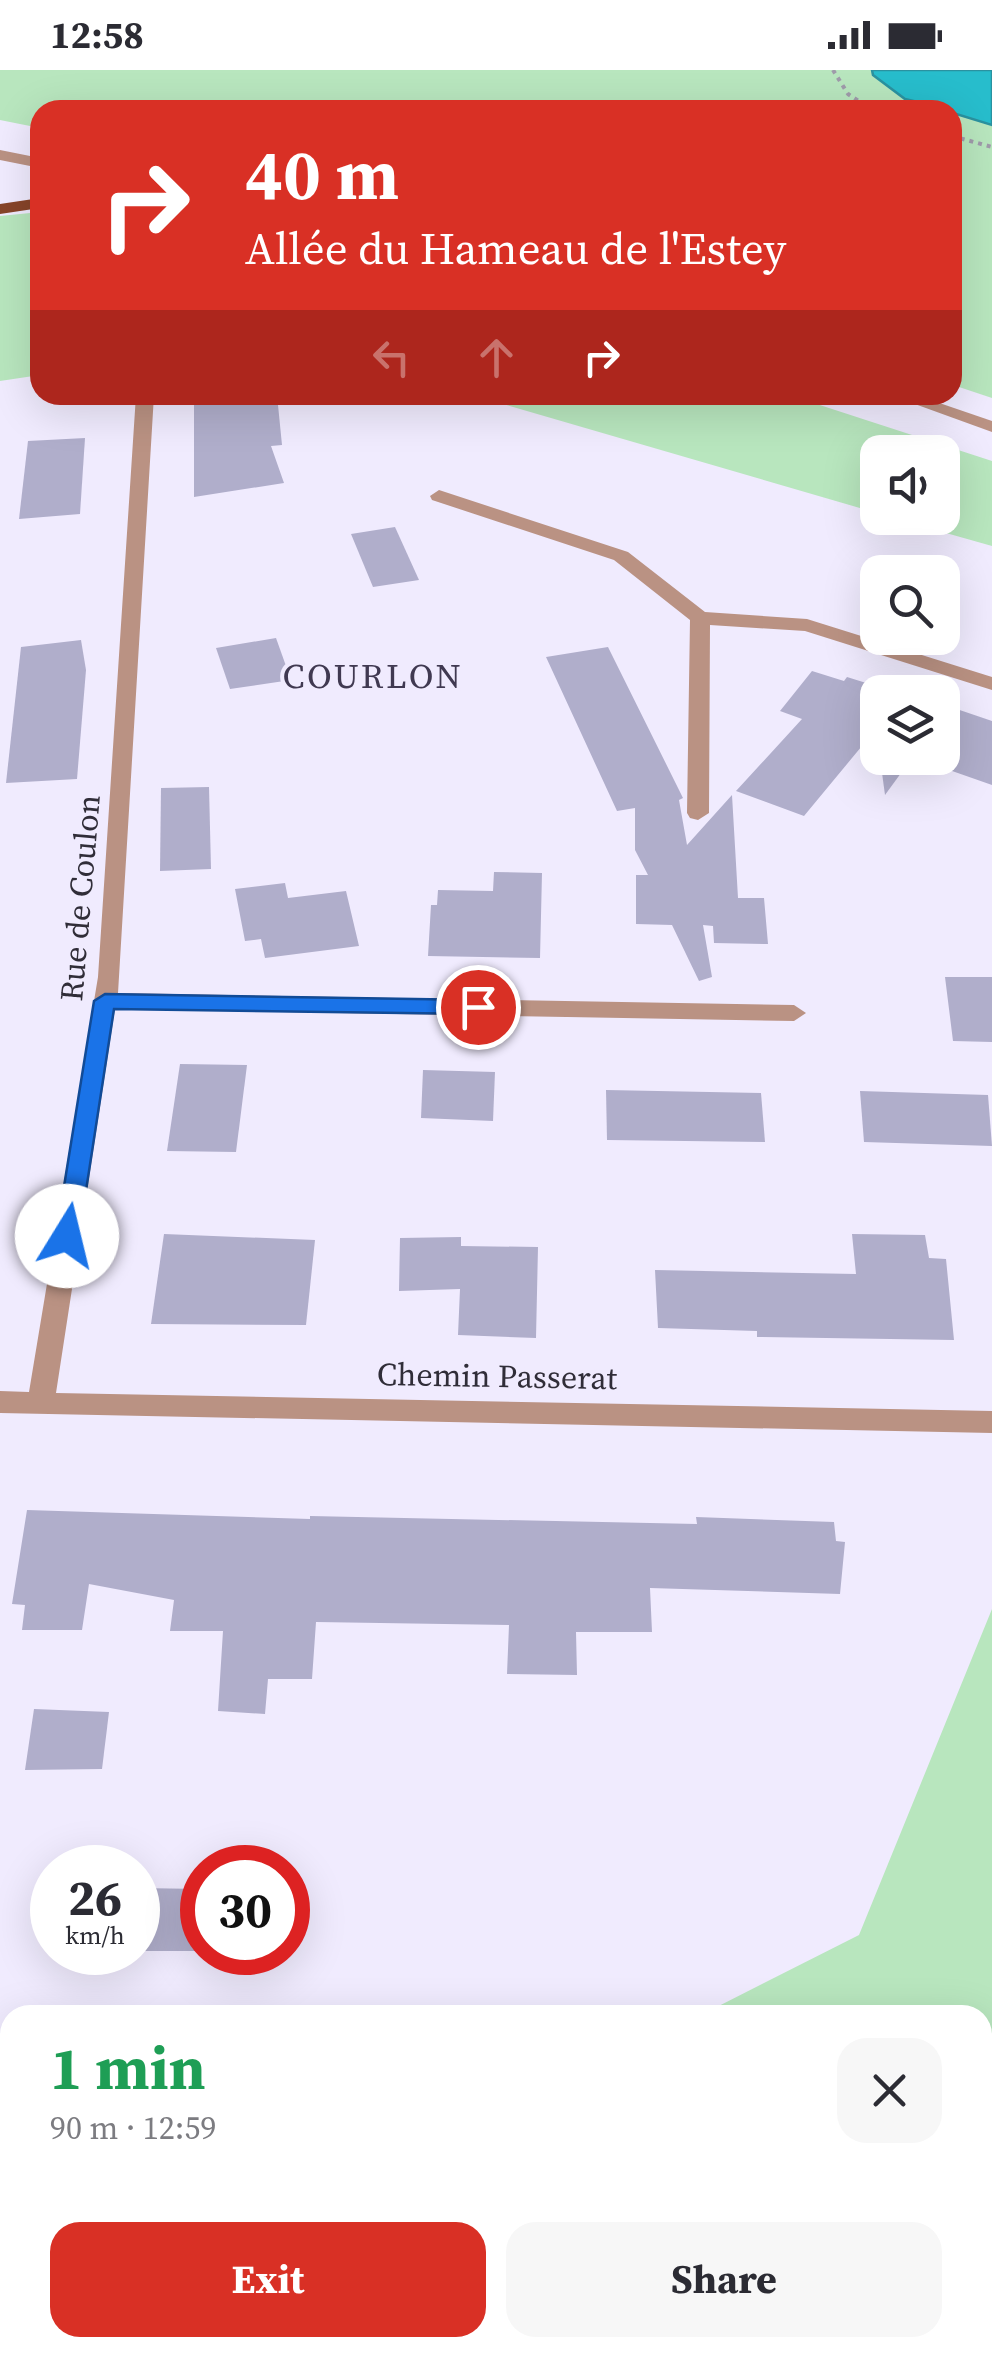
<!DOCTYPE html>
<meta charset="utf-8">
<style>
body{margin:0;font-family:"Source Serif 4",serif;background:#f7f7f7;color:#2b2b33;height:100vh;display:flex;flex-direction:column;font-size:38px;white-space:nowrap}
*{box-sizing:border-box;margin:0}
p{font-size:32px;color:#7c7c81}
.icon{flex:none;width:55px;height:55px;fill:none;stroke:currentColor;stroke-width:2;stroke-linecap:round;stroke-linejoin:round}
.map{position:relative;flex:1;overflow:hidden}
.side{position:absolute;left:0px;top:1935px;width:992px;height:352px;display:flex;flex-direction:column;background:#fff;border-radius:30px 30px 0 0;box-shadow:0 10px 40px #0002}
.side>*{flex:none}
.top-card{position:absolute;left:30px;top:30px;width:932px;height:305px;border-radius:30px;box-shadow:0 10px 40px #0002;background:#d93025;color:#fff;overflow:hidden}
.buttons{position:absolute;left:860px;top:365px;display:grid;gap:20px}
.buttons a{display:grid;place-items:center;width:100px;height:100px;border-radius:20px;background:#fff;box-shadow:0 10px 40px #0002;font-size:50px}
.speed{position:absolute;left:30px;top:1775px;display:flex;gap:20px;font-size:50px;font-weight:700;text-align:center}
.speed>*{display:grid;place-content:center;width:130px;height:130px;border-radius:50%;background:#fff;box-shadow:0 10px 40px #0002;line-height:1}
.speed small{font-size:25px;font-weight:400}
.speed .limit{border:15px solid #d22;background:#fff;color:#111}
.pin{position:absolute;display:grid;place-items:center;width:85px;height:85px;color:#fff;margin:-42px;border:5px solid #fff;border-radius:50%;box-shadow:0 2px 10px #0007}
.me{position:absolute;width:110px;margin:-55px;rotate:9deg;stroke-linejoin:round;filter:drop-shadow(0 0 8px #0008)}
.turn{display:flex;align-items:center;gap:35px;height:210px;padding:0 50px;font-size:45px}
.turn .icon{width:130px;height:130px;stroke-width:2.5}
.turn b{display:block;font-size:70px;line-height:85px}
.lanes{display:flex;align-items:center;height:95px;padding:0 50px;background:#0003;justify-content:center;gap:50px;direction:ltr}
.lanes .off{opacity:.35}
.round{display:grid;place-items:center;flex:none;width:105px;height:105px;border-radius:30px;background:#f7f7f7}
.head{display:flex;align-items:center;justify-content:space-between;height:170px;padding:0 50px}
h1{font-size:60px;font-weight:700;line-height:75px;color:#1e9e55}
.primary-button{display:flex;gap:20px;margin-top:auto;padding:20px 50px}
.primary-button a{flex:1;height:115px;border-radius:30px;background:#d93025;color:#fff;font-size:40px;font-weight:700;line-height:115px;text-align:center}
.primary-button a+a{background:#f7f7f7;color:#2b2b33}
.status{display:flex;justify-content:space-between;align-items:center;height:70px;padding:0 50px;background:#fff;direction:ltr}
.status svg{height:28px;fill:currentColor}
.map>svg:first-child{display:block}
.green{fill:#b8e6be}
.water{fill:#27bdcc;stroke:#2a92a0;stroke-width:2.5}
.building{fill:#b0aecb}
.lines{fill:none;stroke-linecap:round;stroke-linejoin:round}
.path{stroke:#9f9baa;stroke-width:4;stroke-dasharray:4 5;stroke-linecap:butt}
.minor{fill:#ba9283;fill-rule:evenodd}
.major{fill:#874429;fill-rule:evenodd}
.route{fill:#1a73e8;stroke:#114b97;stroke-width:2.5}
.labels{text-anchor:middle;stroke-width:8;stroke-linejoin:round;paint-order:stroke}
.street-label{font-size:32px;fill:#302d38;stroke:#f0ebfe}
.neighbourhood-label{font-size:35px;letter-spacing:2.5px;fill:#403951;stroke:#f0ebfe}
</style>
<div class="status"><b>12:58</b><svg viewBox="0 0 49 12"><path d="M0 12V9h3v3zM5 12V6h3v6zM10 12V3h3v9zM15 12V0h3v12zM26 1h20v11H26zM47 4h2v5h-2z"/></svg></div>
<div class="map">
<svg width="992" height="2287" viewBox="0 0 992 2287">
<rect width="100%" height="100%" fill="#f0ebfe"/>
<g class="green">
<path d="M 0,0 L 992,0 L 992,328 L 953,315 L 952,40 L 40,40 L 40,58 L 0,50 Z"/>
<path d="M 40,142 L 40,305 L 0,311 L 0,146 Z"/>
<path d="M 472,325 L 789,325 L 992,391 L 992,476 L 893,448 L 942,448 L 942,382 L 878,382 L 877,443 Z"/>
<path d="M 992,1539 L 992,2287 L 125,2287 L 127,2278 L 982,2278 L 982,1945 L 701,1945 L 859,1865 Z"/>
<path d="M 10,2053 L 10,2168 L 0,2177 L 0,2056 Z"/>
</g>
<g class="water">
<path d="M 872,0 L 992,0 L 992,55 L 953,43 L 952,40 L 905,29 L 873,5 Z"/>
<path d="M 10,2168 L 10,2278 L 127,2278 L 125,2287 L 0,2287 L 0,2177 Z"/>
</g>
<g class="building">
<path d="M 194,325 L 277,325 L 282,375 L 271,376 L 284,413 L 194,427 Z"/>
<path d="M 85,368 L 80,444 L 19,449 L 28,371 Z"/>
<path d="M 395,457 L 419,510 L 373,517 L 351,464 Z"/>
<path d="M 276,568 L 291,610 L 230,619 L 216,578 Z"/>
<path d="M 81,570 L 86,600 L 77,709 L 6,713 L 21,577 Z"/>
<path d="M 608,577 L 683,728 L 679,730 L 687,775 L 732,725 L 738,828 L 764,828 L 768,874 L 714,873 L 713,856 L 703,855 L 712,907 L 699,911 L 672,855 L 636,854 L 636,805 L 648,805 L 635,780 L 635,738 L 617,741 L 546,587 Z"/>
<path d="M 812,601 L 844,611 L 847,607 L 895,622 L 878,622 L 878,672 L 876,659 L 804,746 L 736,721 L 802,649 L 780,641 Z"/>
<path d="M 942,634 L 992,651 L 992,715 L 915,688 L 942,688 Z"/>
<path d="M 880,688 L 912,688 L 885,725 Z"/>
<path d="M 209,717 L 211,799 L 160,801 L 161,718 Z"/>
<path d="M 494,802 L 542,803 L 540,888 L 428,886 L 431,835 L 437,835 L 438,820 L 493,821 Z"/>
<path d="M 285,813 L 288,828 L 346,821 L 359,876 L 265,888 L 261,869 L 245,871 L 235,819 Z"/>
<path d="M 945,907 L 992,907 L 992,972 L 953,971 Z"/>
<path d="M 180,994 L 247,995 L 236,1082 L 167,1081 Z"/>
<path d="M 423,1000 L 495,1002 L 493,1051 L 421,1048 Z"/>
<path d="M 606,1020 L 761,1023 L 765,1072 L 607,1070 Z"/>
<path d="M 860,1021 L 988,1025 L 992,1076 L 864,1072 Z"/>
<path d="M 164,1164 L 315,1170 L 306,1255 L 151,1254 Z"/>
<path d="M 852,1164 L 925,1165 L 929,1188 L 946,1189 L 954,1270 L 757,1267 L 757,1261 L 658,1258 L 655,1200 L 856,1204 Z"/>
<path d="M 461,1167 L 461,1176 L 538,1177 L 536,1268 L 458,1265 L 460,1219 L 399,1221 L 400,1168 Z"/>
<path d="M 27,1440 L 310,1449 L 310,1446 L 697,1454 L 696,1447 L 834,1452 L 836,1471 L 845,1472 L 840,1524 L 650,1518 L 652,1562 L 576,1562 L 577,1605 L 507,1604 L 509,1555 L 316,1552 L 312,1609 L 268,1609 L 265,1644 L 218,1641 L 223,1561 L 170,1561 L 174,1530 L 89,1514 L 82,1560 L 22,1560 L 25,1535 L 12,1534 Z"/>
<path d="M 34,1639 L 109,1642 L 102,1699 L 25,1700 Z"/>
<path d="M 138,1818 L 202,1819 L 202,1881 L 138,1881 Z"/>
</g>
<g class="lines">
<g class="path">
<path d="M 833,0 L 848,24 L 872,40"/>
<path d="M 952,66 L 992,77"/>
</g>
<g class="minor">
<path d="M 0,80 L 40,88 L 40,98 L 0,90 Z"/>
<path d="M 136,325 L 154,325 L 118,923 L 794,935 L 806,943 L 794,951 L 115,939 L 56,1323 L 992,1341 L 992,1363 L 0,1343 L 0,1321 L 29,1322 L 98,907 Z"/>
<path d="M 890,325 L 916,325 L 992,351 L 992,362 Z"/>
<path d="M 439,420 L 628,482 L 705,542 L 807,549 L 992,607 L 992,620 L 805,561 L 710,555 L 709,743 L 698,750 L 690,748 L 687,743 L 690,550 L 614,490 L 432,430 L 430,426 Z"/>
<path d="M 764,2278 L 801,2278 L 805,2287 L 768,2287 Z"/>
</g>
<path class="major" d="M 40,128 L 40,138 L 0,144 L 0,134 Z"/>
</g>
<path class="route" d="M 105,924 L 478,930 L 488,937 L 478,944 L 114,939 L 79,1166 L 67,1174 L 56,1166 L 94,931 Z"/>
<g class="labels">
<g class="street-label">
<text transform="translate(80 828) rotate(-85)" y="11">Rue de Coulon</text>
<text transform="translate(497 1306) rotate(1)" y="11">Chemin Passerat</text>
</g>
<g class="neighbourhood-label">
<text x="373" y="618">COURLON</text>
</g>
</g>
</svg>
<div class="buttons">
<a><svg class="icon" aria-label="sound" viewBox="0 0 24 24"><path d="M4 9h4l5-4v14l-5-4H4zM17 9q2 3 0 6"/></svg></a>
<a><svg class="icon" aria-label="search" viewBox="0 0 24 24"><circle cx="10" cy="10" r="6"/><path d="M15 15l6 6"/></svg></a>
<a><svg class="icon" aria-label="layers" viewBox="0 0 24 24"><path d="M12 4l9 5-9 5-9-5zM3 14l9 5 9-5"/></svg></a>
</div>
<div class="speed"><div>26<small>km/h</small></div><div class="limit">30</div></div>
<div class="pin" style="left:478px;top:937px;background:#d93025"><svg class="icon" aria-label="arrive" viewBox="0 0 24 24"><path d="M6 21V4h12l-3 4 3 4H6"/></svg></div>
<svg class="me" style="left:67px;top:1166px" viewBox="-20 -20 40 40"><circle r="19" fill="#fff"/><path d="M0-13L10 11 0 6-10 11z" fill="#1a73e8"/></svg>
<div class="top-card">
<div class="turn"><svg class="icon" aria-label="right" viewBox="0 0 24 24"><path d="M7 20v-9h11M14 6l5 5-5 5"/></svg><div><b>40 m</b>Allée du Hameau de l'Estey</div></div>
<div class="lanes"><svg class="icon off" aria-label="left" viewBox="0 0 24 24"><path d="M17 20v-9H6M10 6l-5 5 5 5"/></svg><svg class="icon off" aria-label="ahead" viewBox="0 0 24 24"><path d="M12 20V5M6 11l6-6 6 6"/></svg><svg class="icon" aria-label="right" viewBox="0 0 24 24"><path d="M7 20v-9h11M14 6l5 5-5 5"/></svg></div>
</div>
<section class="side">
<div class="head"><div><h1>1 min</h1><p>90 m · 12:59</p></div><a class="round"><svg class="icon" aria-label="close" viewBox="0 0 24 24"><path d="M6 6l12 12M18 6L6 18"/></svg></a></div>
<div class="primary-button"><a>Exit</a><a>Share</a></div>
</section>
</div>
